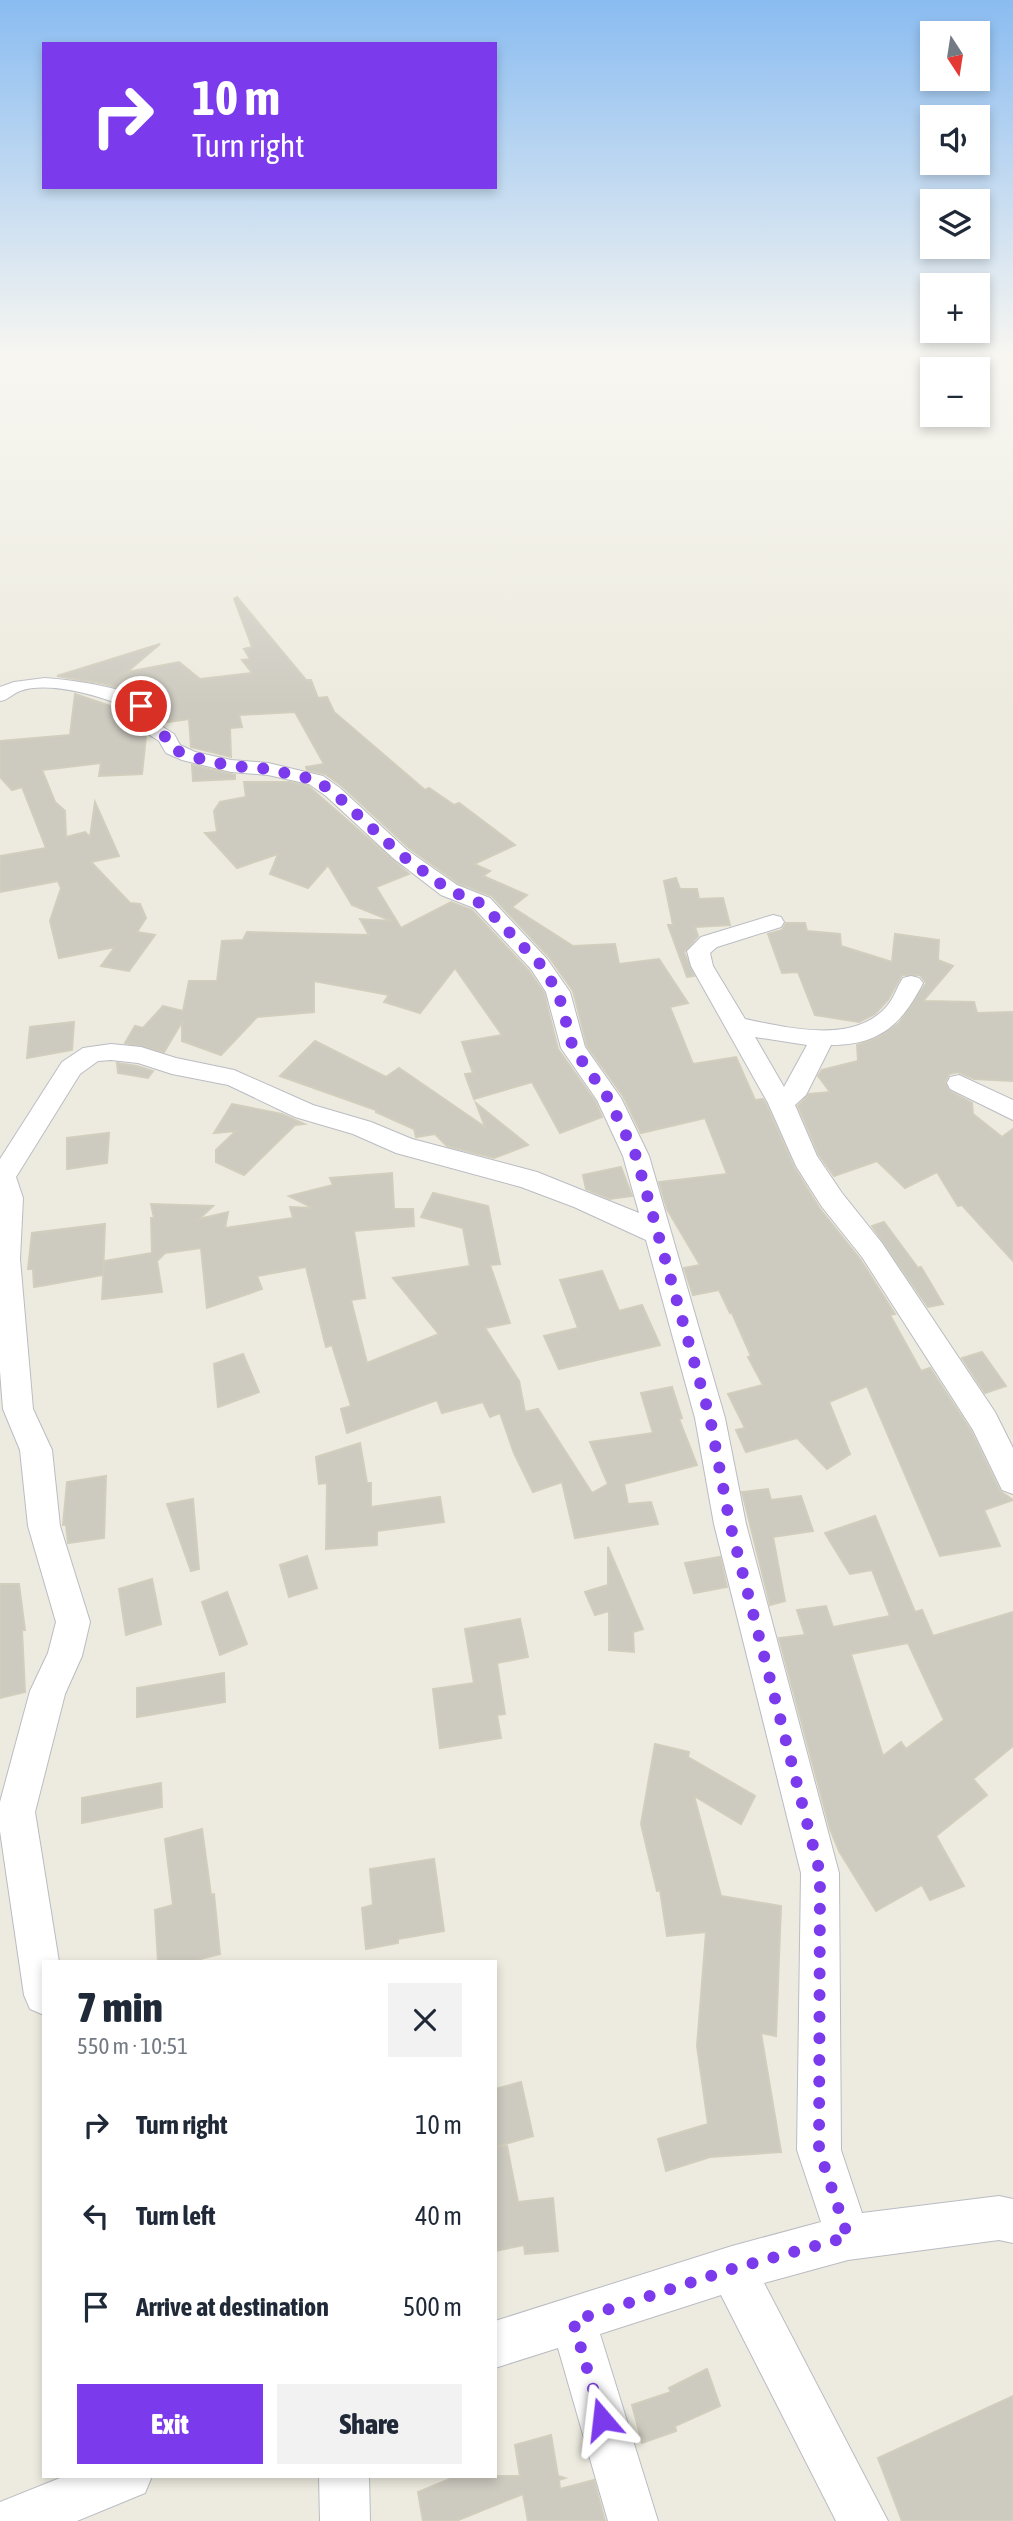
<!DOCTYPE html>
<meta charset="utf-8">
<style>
body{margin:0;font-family:"Asap Condensed",sans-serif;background:#f2f2f3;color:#1f2937;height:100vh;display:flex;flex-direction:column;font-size:26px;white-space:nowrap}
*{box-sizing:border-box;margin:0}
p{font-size:23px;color:#747a83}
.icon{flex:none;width:38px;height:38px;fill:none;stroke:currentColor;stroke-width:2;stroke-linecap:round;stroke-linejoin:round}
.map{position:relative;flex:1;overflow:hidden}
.panel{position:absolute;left:42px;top:1960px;width:455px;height:518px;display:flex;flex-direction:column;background:#fff;border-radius:0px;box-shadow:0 4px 10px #0003}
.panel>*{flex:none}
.hud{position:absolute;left:42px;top:42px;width:455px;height:147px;border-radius:0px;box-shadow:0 4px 10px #0003;background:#7c3aed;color:#fff;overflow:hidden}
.needle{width:46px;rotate:168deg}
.controls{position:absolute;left:920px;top:21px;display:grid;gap:14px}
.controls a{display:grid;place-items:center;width:70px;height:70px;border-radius:0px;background:#fff;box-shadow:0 4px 10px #0003;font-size:35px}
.pin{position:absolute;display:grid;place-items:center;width:60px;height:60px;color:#fff;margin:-30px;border:4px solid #fff;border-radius:50%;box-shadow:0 2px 7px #0007}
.me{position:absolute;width:77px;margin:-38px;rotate:343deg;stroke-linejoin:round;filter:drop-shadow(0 0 5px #0008)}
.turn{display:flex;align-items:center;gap:24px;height:147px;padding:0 35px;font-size:32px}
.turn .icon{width:91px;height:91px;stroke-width:2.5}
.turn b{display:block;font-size:49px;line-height:60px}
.round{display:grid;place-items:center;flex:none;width:74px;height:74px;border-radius:0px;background:#f2f2f3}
.headline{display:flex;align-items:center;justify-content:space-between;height:119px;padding:0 35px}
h1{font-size:42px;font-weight:800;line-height:52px}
.primary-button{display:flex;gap:14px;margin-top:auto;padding:14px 35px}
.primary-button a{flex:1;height:80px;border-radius:0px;background:#7c3aed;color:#fff;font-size:28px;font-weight:800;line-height:80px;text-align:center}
.primary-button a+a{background:#f2f2f3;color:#1f2937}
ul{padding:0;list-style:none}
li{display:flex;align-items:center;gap:21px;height:91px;padding:0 35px}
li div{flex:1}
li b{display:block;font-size:26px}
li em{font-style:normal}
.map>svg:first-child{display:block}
.building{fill:#cdcac0;stroke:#d2cebd;stroke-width:2;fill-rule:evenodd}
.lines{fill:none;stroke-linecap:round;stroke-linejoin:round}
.street-casing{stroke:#babcc3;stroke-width:2}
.street{fill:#fff;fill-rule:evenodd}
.route{stroke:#7c3aed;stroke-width:12;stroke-dasharray:0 21.6}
</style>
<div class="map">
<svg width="1013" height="2521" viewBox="0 0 1013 2521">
<rect width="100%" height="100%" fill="#edebdf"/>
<g class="building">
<path d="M 237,597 L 306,680 L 311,680 L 318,698 L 327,697 L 334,712 L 425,790 L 429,788 L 454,805 L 459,803 L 515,845 L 474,864 L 490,871 L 483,876 L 527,895 L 512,907 L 573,946 L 615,944 L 619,964 L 659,959 L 688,1003 L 670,1007 L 693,1064 L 736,1057 L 755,1100 L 763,1099 L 766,1104 L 794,1167 L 820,1209 L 860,1259 L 895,1314 L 890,1315 L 921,1371 L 930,1368 L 971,1431 L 1000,1491 L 1013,1500 L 984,1510 L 1000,1546 L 940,1556 L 867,1386 L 829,1402 L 850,1454 L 827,1469 L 797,1438 L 746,1452 L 736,1430 L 745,1428 L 728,1394 L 763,1385 L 748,1357 L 751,1356 L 732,1313 L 730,1313 L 719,1290 L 693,1295 L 684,1268 L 700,1265 L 667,1209 L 659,1182 L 727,1174 L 705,1118 L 641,1133 L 623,1096 L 587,1046 L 573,991 L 549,957 L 492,896 L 458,883 L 409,848 L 342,786 L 325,774 L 307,770 L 306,767 L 324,764 L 295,712 L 239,715 L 242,727 L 230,728 L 231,757 L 191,747 L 189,719 L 161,723 L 159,708 L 137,694 L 105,684 L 57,676 L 160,644 L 127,672 L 179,662 L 200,679 L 252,673 L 242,660 L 250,659 L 244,649 L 252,647 L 234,599 Z"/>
<path d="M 75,694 L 137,715 L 139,730 L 146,736 L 142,774 L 99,776 L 101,763 L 42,770 L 55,802 L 65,811 L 66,837 L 85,832 L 90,837 L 95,802 L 119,856 L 91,862 L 130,903 L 140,904 L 146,918 L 137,932 L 155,935 L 129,971 L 101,966 L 115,947 L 59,958 L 50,921 L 61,888 L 58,881 L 0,892 L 0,856 L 46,848 L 22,787 L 12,790 L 0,777 L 0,741 L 70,735 Z"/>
<path d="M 192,765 L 235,775 L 235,779 L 193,781 Z"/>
<path d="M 244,782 L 290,782 L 308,786 L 409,874 L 376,887 L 401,928 L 451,902 L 472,910 L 529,971 L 544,993 L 558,1049 L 595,1101 L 602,1117 L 560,1133 L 532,1082 L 474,1099 L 465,1074 L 473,1073 L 462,1042 L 502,1035 L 455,968 L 420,1013 L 384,1002 L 389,995 L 314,981 L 314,1012 L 257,1017 L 221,1055 L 182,1041 L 182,1022 L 164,1052 L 125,1043 L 135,1026 L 143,1028 L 163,1006 L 183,1011 L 189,981 L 217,981 L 222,941 L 243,940 L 247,932 L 369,935 L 360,919 L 392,921 L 352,905 L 328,865 L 308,888 L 270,874 L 278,854 L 237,868 L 205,833 L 217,832 L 214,811 L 220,802 L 246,797 Z"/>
<path d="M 676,878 L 680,889 L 697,889 L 699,899 L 723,898 L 730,925 L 695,927 L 698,936 L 684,952 L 694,976 L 687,977 L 668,925 L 673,925 L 664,881 Z"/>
<path d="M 786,923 L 805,923 L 807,931 L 840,934 L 841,946 L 892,962 L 895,934 L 939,940 L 938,960 L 953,966 L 923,1001 L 974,1002 L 977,1013 L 1013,1012 L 1013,1081 L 974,1079 L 958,1072 L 949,1074 L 945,1082 L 949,1091 L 972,1103 L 973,1114 L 1002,1137 L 1013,1129 L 1013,1261 L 962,1205 L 958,1206 L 937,1172 L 905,1188 L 877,1161 L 834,1176 L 819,1155 L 798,1106 L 809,1094 L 830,1092 L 818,1076 L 822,1070 L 858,1061 L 857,1045 L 877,1038 L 899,1023 L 926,983 L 920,975 L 902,975 L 888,1000 L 875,1014 L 859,1022 L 815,1015 L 798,972 L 782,973 L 768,934 L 782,930 Z"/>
<path d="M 74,1022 L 72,1050 L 27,1058 L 30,1027 Z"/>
<path d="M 315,1041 L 386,1077 L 399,1068 L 485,1127 L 476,1103 L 528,1145 L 494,1158 L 447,1146 L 435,1134 L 416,1137 L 414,1129 L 376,1112 L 376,1110 L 280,1076 Z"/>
<path d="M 117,1063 L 137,1066 L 153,1071 L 148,1078 L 118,1073 Z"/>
<path d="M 232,1104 L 282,1114 L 304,1124 L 295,1125 L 244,1175 L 216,1162 L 216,1150 L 236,1131 L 214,1133 Z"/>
<path d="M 109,1133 L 107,1163 L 67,1169 L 67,1138 Z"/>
<path d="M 621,1167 L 632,1196 L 610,1199 L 586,1189 L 583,1175 Z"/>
<path d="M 392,1173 L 394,1209 L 413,1209 L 414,1226 L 354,1231 L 365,1298 L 351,1300 L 367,1363 L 439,1334 L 393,1278 L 470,1266 L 463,1228 L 421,1217 L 433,1193 L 488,1206 L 500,1264 L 490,1265 L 510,1323 L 485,1328 L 519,1381 L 525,1412 L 538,1409 L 592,1493 L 608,1484 L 590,1442 L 653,1433 L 641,1393 L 672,1387 L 682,1418 L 679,1419 L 697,1465 L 624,1484 L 628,1504 L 651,1502 L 658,1524 L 575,1538 L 562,1482 L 533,1492 L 514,1453 L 500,1413 L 490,1417 L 483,1402 L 442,1413 L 437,1400 L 347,1433 L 341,1409 L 351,1406 L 332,1345 L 326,1347 L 306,1267 L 257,1276 L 262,1289 L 207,1308 L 201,1248 L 165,1253 L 157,1261 L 162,1292 L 102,1299 L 104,1261 L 152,1253 L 151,1218 L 154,1218 L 151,1204 L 213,1206 L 199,1219 L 228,1212 L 225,1228 L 293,1218 L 290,1207 L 313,1208 L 289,1196 L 333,1185 L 330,1178 Z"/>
<path d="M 884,1222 L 918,1268 L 921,1267 L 943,1304 L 928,1307 L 872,1226 Z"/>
<path d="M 105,1224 L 103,1275 L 34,1287 L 33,1269 L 28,1269 L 32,1233 Z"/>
<path d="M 602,1271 L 619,1311 L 642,1305 L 660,1345 L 559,1369 L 544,1336 L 578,1328 L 560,1280 Z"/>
<path d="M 982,1352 L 1006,1386 L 985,1393 L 962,1358 Z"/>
<path d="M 243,1354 L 259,1392 L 218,1407 L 214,1364 Z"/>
<path d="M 360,1443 L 367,1483 L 371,1483 L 371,1507 L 440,1497 L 444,1522 L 377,1531 L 377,1545 L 326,1549 L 327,1483 L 319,1484 L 316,1457 Z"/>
<path d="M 106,1476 L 104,1538 L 68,1543 L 66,1525 L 63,1525 L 67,1482 Z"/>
<path d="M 768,1489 L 771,1500 L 801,1496 L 813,1531 L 773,1537 L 785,1601 L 770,1605 L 742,1492 Z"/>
<path d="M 193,1499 L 199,1569 L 191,1571 L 167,1504 Z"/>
<path d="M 875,1516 L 915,1612 L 922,1610 L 933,1636 L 1013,1612 L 1013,1746 L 973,1779 L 987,1795 L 936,1836 L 964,1886 L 930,1900 L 922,1885 L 876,1911 L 839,1851 L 830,1829 L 779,1638 L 805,1635 L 797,1610 L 826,1606 L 833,1627 L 890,1616 L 872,1570 L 850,1574 L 825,1533 ZM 908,1643 L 944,1720 L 906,1749 L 901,1742 L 883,1756 L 851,1654 Z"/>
<path d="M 608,1547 L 643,1629 L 633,1632 L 634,1652 L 609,1650 L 609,1611 L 595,1615 L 585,1592 L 608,1585 Z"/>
<path d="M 307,1556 L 317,1588 L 289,1597 L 280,1565 Z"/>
<path d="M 720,1557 L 727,1587 L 694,1593 L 685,1563 Z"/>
<path d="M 152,1579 L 161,1624 L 126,1635 L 119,1589 Z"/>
<path d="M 0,1584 L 19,1584 L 25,1630 L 22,1630 L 25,1692 L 0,1698 Z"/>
<path d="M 227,1592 L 247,1644 L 220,1655 L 202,1602 Z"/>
<path d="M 520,1619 L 528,1657 L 497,1663 L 505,1714 L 497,1715 L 501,1738 L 440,1748 L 433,1689 L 474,1683 L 465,1629 Z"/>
<path d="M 224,1673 L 225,1702 L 137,1717 L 137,1688 Z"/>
<path d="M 655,1744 L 689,1752 L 688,1757 L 755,1796 L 741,1824 L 694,1796 L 721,1896 L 781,1906 L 776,2036 L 761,2033 L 781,2152 L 710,2157 L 666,2171 L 658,2139 L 708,2124 L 697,2046 L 706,1932 L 667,1936 L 660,1890 L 657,1891 L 641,1824 Z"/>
<path d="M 161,1783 L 162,1807 L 82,1823 L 82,1798 Z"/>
<path d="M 202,1829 L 211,1895 L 214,1894 L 220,1954 L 189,1962 L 158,1962 L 155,1910 L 173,1905 L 165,1839 Z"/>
<path d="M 434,1859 L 444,1931 L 398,1939 L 398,1943 L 366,1949 L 362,1908 L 373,1905 L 370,1869 Z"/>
<path d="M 521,2082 L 533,2136 L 495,2147 L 495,2089 Z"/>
<path d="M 507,2146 L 518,2202 L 553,2198 L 558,2251 L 525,2254 L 524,2245 L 495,2251 L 495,2147 Z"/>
<path d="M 707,2369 L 720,2406 L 675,2426 L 676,2431 L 642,2443 L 632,2405 L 671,2392 L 669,2388 Z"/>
<path d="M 1013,2396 L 1013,2521 L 902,2521 L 878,2458 Z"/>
<path d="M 551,2435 L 558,2476 L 565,2478 L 559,2480 L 560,2489 L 594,2480 L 605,2521 L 528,2521 L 523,2494 L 456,2521 L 423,2521 L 418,2492 L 457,2476 L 520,2476 L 515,2445 Z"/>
</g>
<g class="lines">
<g class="street-casing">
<g id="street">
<path d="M 45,678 C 72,680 139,688 157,710 L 158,724 L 174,734 L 180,745 L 195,752 L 231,760 L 268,763 L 323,776 L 340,788 L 407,850 L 457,885 L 490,898 L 547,959 L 570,992 L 585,1047 L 621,1098 L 649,1156 L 725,1418 L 746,1524 L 839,1873 L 841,2150 L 862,2213 L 999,2196 L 1013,2199 L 1013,2243 L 999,2240 L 848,2260 L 764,2283 L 888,2521 L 836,2521 L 721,2295 L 600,2334 L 658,2521 L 608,2521 L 558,2348 L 495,2368 L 495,2321 L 732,2246 L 821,2222 L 797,2150 L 801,1873 L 714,1524 L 695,1418 L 646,1240 L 574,1207 L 521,1187 L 396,1153 L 353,1134 L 295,1117 L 228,1085 L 172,1074 L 138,1063 L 111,1060 L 98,1061 L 80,1074 L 16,1177 L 23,1198 L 20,1259 L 33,1409 L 52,1450 L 60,1526 L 90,1622 L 82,1656 L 65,1694 L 35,1812 L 59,1962 L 44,1962 L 44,2015 L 30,2009 L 24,1995 L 0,1831 L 0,1802 L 30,1691 L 48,1653 L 56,1622 L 28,1526 L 20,1450 L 3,1409 L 0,1371 L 0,1159 L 62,1062 L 83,1048 L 111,1044 L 141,1047 L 176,1058 L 234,1070 L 313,1105 L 371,1122 L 412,1139 L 537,1172 L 639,1213 L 623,1156 L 597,1100 L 561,1048 L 546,992 L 531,969 L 474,908 L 441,895 L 393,858 L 326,796 L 309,784 L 268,775 L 231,772 L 182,760 L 166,753 L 159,741 L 142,730 L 139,713 C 110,698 51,680 20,691 C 12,694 8,700 0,701 L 0,687 L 14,682 Z"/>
<path d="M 773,915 L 781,917 L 784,922 L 781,927 L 717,947 L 710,953 L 713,966 L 745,1019 C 788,1028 859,1046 890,1002 C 895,995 898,985 903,978 L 911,976 L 919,978 L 923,983 C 902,1024 880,1045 831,1045 L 806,1095 L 795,1105 L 817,1156 L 842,1193 L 882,1243 L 995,1412 L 1013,1448 L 1013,1494 L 1002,1490 L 973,1430 L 862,1257 L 822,1207 L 796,1166 L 768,1103 L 691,966 L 687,951 L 701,937 ZM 755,1037 L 807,1045 L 784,1087 Z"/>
<path d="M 959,1075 L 1013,1100 L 1013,1120 L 950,1089 L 947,1083 L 950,1077 Z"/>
<path d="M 65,2476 L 152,2476 L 145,2493 L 77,2521 L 0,2521 L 0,2502 Z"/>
<path d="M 319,2476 L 369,2476 L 370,2521 L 320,2521 Z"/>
</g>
</g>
<use href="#street" class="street"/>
</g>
<linearGradient id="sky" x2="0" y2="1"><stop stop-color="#8abcf1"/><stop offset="0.5" stop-color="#f7f6f1"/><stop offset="1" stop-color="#f7f6f1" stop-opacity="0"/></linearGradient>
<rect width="1013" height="708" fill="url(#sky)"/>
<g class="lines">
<path class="route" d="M 141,706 L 148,710 L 149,726 L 167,738 L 173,749 L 189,756 L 231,766 L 268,769 L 316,780 L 333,792 L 400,854 L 449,890 L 482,904 L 540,964 L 558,992 L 573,1048 L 608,1098 L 636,1156 L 710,1418 L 730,1524 L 820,1873 L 819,2150 L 848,2237 L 732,2269 L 573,2321 L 602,2419"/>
</g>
</svg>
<div class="controls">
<a><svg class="needle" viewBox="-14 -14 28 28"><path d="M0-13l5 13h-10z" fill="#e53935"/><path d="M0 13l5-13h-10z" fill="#747a83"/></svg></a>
<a><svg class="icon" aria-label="sound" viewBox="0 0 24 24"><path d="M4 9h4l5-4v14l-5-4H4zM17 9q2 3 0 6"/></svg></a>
<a><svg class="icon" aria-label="layers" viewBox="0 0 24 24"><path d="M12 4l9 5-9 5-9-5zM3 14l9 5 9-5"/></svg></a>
<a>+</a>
<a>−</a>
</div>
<div class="pin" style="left:141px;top:706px;background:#d93025"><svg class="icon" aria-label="arrive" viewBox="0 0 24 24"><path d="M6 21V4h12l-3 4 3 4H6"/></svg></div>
<svg class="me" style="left:602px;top:2419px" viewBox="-20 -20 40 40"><path d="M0-17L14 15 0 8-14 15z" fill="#7c3aed" stroke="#fff" stroke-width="4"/></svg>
<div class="hud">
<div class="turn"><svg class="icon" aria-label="right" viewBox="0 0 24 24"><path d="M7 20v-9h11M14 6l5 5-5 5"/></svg><div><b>10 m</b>Turn right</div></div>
</div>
<section class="panel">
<div class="headline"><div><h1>7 min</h1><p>550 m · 10:51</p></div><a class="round"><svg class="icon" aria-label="close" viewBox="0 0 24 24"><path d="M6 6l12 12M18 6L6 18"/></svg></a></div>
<ul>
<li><svg class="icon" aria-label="right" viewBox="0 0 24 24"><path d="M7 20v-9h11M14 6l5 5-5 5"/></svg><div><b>Turn right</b></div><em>10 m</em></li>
<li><svg class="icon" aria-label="left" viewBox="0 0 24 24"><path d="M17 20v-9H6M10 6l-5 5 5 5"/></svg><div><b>Turn left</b></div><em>40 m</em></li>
<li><svg class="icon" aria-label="arrive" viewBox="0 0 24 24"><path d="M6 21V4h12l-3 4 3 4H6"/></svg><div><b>Arrive at destination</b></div><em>500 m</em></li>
</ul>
<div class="primary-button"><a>Exit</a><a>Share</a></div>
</section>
</div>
